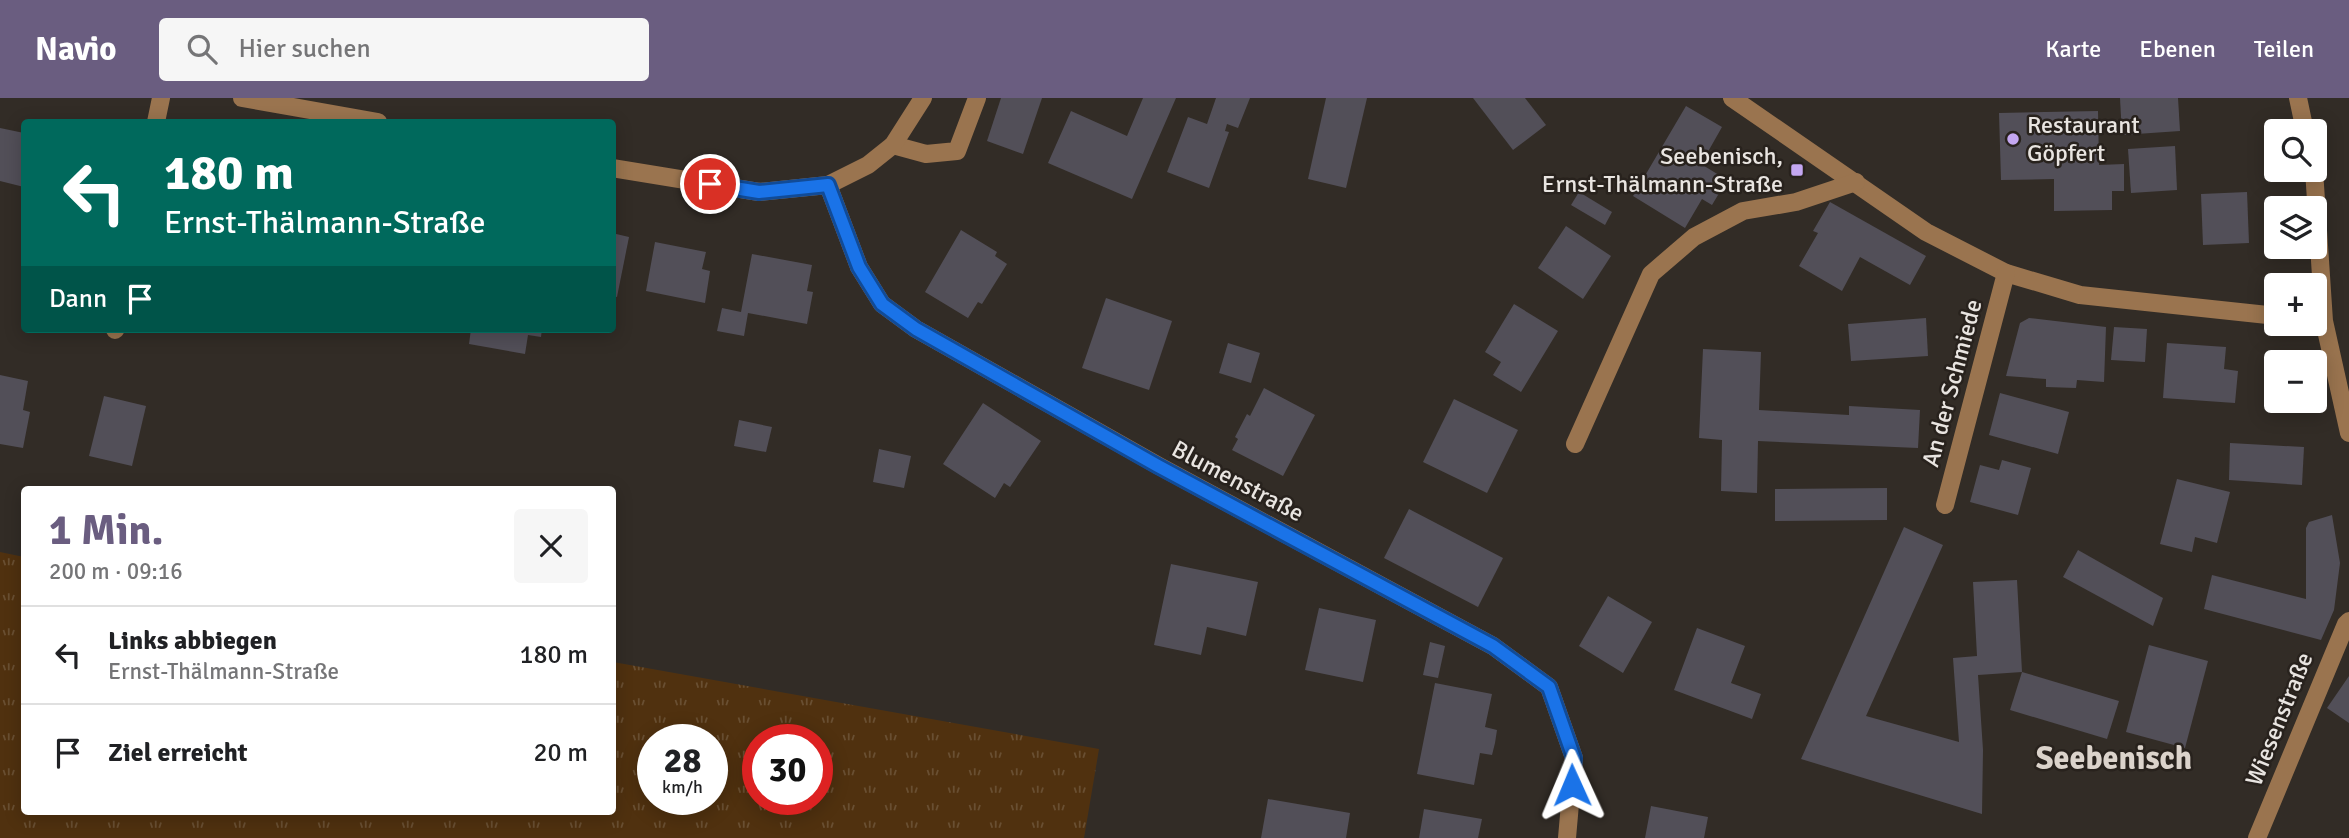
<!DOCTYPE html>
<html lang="de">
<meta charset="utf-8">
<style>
body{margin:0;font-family:Signika,sans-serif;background:#f6f6f6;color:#202124;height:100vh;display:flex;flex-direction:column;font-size:26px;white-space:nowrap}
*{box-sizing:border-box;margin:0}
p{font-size:23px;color:#757577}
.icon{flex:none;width:38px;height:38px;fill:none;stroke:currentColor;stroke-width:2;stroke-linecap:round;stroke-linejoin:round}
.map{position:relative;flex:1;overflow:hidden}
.details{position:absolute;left:21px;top:388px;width:595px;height:329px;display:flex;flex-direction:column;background:#fff;border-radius:7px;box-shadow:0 4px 18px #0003}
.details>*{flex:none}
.guide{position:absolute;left:21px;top:21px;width:595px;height:214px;border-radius:7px;box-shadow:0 4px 18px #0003;background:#00695c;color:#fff;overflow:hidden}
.buttons{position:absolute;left:2264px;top:21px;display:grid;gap:14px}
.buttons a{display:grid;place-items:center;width:63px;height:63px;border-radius:7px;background:#fff;box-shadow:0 4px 18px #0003;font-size:35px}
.speed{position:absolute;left:637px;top:626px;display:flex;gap:14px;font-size:35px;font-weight:700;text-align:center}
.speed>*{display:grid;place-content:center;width:91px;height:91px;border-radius:50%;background:#fff;box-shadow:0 4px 18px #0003;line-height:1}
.speed small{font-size:18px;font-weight:400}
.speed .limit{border:10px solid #d22;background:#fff;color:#111}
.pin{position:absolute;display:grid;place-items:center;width:60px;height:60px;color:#fff;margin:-30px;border:4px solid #fff;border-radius:50%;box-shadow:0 2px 7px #0007}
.me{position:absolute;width:77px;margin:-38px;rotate:359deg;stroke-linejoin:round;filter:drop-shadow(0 0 5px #0008)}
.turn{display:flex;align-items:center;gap:24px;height:147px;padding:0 28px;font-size:32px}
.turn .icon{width:91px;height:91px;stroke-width:2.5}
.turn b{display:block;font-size:49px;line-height:60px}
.then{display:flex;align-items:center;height:66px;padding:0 28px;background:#0003;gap:14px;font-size:26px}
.round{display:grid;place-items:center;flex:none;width:74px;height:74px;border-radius:7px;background:#f6f6f6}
.head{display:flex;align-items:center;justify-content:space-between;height:119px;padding:0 28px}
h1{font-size:42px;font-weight:700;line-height:52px;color:#6a5d80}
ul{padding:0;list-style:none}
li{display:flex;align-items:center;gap:21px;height:98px;padding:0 28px;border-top:2px solid #e0e0e0}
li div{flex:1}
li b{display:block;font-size:26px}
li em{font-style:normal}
header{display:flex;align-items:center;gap:42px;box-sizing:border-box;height:98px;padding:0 35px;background:#6a5d80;color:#fff}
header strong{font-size:33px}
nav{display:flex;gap:38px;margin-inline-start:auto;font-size:24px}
.search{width:490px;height:63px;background:#f6f6f6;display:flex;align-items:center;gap:18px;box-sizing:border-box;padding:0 24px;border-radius:7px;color:#757577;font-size:26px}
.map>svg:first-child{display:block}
.grass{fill:url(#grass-tufts);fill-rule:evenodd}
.building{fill:#524f58}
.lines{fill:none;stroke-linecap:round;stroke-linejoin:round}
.minor{stroke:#9a744f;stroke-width:18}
.route-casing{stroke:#114b97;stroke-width:18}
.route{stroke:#1a73e8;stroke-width:12}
.poi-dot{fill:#c4a7f1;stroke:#28221d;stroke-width:2.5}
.labels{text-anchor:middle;stroke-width:5;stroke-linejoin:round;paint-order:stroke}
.poi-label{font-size:24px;fill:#e9e5e1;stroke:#28221d;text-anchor:start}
.street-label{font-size:24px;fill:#e9e5e1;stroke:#28221d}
.district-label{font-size:32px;font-weight:bold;fill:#dbd3cb;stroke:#28221d}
</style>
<header>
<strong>Navio</strong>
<div class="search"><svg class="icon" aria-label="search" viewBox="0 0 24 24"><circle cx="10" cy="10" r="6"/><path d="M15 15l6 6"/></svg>Hier suchen</div>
<nav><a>Karte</a><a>Ebenen</a><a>Teilen</a></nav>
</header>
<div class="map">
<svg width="2349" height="740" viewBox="0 0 2349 740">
<defs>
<pattern id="grass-tufts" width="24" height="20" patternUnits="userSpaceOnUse" patternTransform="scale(1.75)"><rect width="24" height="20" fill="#50310f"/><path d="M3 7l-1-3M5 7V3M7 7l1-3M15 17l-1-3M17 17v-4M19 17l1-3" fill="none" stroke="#694f32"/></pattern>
</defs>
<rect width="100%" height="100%" fill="#322c26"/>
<path class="grass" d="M 0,454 L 24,459 L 24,714 L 612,714 L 613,564 L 1099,651 L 1084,740 L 0,740 ZM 712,642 L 712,702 L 653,702 L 653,642 ZM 817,642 L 817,702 L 758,702 L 758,642 Z"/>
<g class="building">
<path d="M 1001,0 L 1042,0 L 1023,56 L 987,43 Z"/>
<path d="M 1143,0 L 1176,0 L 1132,101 L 1048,65 L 1071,13 L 1127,38 Z"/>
<path d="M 1216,0 L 1250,0 L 1238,30 L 1227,26 L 1225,33 L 1229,34 L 1209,90 L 1167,74 L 1188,19 L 1207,26 Z"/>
<path d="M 1326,0 L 1367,0 L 1346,90 L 1308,81 Z"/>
<path d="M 1473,0 L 1525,0 L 1546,27 L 1513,52 Z"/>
<path d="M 2120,0 L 2178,0 L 2180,33 L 2122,37 Z"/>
<path d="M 1686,8 L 1722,29 L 1701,66 L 1727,82 L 1712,107 L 1702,101 L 1685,130 L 1633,98 Z"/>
<path d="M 2098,13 L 2099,67 L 2124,66 L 2124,93 L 2112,93 L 2112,112 L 2054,113 L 2054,81 L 2001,82 L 1999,15 Z"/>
<path d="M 0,30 L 24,35 L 24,89 L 0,83 Z"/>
<path d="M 2175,48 L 2177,92 L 2131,95 L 2128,51 Z"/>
<path d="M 1579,94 L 1612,114 L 1605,127 L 1571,107 Z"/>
<path d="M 2247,94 L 2249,145 L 2203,147 L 2201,96 Z"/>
<path d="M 1830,104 L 1926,158 L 1910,187 L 1860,159 L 1842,193 L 1799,168 L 1818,135 L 1813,133 Z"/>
<path d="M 1566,128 L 1611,158 L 1583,201 L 1538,170 Z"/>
<path d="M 961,132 L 997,154 L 995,158 L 1007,166 L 982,206 L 978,204 L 968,220 L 925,194 Z"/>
<path d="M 612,135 L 629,139 L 617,199 L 612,198 Z"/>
<path d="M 655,144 L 706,154 L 702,171 L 710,173 L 705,205 L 646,193 Z"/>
<path d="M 752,156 L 812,167 L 807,193 L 813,194 L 807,226 L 748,215 L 744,238 L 717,233 L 722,210 L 741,214 Z"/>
<path d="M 1106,200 L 1172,223 L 1149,292 L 1082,270 Z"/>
<path d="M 1514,206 L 1558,233 L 1521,294 L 1493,277 L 1501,264 L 1485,254 Z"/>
<path d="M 1926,220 L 1928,258 L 1851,263 L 1848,226 Z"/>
<path d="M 2029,220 L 2106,229 L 2104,284 L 2077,282 L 2076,290 L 2046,289 L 2046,281 L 2006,278 L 2020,225 Z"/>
<path d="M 2114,229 L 2147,231 L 2145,264 L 2111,262 Z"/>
<path d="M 471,231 L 542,231 L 541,239 L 528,237 L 525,256 L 469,246 Z"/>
<path d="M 1228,245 L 1260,255 L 1251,285 L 1219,275 Z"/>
<path d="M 2167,245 L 2226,249 L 2224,271 L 2238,273 L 2235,305 L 2163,300 Z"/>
<path d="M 1703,251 L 1761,254 L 1759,312 L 1849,317 L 1849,308 L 1920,312 L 1918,350 L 1758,343 L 1757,395 L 1721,393 L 1722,342 L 1699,340 Z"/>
<path d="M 0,277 L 28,283 L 23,312 L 30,314 L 23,350 L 0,346 Z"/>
<path d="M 1264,290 L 1315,317 L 1283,378 L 1232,352 L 1238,341 L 1235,339 L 1247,316 L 1250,318 Z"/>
<path d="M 2000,295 L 2069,314 L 2058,356 L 1989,337 Z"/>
<path d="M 104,298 L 146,308 L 132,368 L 89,358 Z"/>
<path d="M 1454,301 L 1518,332 L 1487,395 L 1423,364 Z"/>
<path d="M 983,305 L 1041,343 L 1010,389 L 1004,385 L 995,400 L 943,366 Z"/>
<path d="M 739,322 L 772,329 L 766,354 L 734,348 Z"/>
<path d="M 2230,345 L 2304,349 L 2302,387 L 2229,382 Z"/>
<path d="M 879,351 L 911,358 L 904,390 L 873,384 Z"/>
<path d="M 2002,362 L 2031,370 L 2018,417 L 1970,404 L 1980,367 L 1999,372 Z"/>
<path d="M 2177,381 L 2230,394 L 2217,445 L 2195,439 L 2192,454 L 2160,446 Z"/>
<path d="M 1887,390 L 1887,422 L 1775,423 L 1775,391 Z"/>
<path d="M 1409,411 L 1503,460 L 1478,509 L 1384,460 Z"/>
<path d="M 2332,417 L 2340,465 L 2334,512 L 2321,542 L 2204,511 L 2212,477 L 2306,501 L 2306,430 L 2309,424 Z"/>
<path d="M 1904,429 L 1943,447 L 1866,618 L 1959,644 L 1953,560 L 1977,558 L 1973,484 L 2017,482 L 2022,574 L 1978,577 L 1983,652 L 1982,716 L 1801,661 Z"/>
<path d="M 2078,452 L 2163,500 L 2153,528 L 2063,479 Z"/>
<path d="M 1171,466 L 1258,484 L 1246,538 L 1207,529 L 1201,557 L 1154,547 Z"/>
<path d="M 1608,498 L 1652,524 L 1623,575 L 1579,548 Z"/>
<path d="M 1319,510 L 1376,522 L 1363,584 L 1305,572 Z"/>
<path d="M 1697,530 L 1745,548 L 1731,585 L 1761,596 L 1752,621 L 1674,592 Z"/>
<path d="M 1430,544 L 1445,548 L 1438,580 L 1423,577 Z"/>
<path d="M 2149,547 L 2208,563 L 2185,650 L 2126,634 Z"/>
<path d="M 2022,574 L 2119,603 L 2107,641 L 2010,612 Z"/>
<path d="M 2349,578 L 2349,625 L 2327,610 Z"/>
<path d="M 1435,585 L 1492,596 L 1485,629 L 1497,632 L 1495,645 L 1492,657 L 1480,655 L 1474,687 L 1417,676 Z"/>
<path d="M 1268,701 L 1350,715 L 1346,740 L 1261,740 Z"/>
<path d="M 1651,708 L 1708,719 L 1704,740 L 1645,740 Z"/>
<path d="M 1424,711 L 1482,721 L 1478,740 L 1419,740 Z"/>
</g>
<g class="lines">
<g class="minor">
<path d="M 242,0 L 378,24"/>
<path d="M 1732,0 L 1926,134 L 2006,175 L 2080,197 L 2277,218"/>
<path d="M 2298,0 L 2305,33"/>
<path d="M 156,24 L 161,0"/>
<path d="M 893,47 L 926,56 L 957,53 L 977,0"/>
<path d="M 612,70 L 759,94 L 828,87 L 868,67 L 893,47 L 923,0"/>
<path d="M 2314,72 L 2324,223 L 2349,335"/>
<path d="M 828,87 L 859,169 L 882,206 L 916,231 L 1159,368 L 1493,548 L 1549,589 L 1574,660 L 1567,740"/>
<path d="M 115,232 L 116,231"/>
<path d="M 1575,346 L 1651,176 L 1694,139 L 1743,113 L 1796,104 L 1856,84"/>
<path d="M 1945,407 L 2006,175"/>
<path d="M 2257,740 L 2346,526 L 2349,523"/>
</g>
</g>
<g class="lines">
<g class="route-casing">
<path id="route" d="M 710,86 L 759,94 L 828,87 L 859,169 L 882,206 L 916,231 L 1158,368 L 1493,548 L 1549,589 L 1574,660 L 1572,687"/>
</g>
<use href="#route" class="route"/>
</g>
<g class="poi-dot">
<circle cx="2013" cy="41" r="7"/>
<rect x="1790" y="65" width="14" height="14" rx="3.5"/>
</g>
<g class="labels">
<g class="poi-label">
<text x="2027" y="35">Restaurant<tspan x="2027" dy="28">Göpfert</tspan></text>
<text x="1783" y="66" text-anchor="end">Seebenisch,<tspan x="1783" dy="28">Ernst-Thälmann-Straße</tspan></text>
</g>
<g class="street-label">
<text transform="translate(1952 285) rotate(-75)" y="8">An der Schmiede</text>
<text transform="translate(1238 383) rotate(28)" y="8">Blumenstraße</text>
<text transform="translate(2279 621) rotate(-68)" y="8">Wiesenstraße</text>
</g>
<g class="district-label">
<text x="2114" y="671">Seebenisch</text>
</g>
</g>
</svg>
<div class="buttons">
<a><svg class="icon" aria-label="search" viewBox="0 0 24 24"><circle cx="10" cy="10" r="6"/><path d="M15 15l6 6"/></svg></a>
<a><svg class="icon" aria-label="layers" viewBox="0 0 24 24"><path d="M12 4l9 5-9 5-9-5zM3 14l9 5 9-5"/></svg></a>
<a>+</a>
<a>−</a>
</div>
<div class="speed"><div>28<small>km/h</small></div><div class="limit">30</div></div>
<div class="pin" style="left:710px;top:86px;background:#d93025"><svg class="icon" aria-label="arrive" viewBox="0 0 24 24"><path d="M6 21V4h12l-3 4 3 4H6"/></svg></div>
<svg class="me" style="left:1572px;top:687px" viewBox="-20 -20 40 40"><path d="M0-17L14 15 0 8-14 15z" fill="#1a73e8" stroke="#fff" stroke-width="4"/></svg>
<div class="guide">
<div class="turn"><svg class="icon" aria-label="left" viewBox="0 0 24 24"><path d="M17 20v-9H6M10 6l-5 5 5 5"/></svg><div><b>180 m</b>Ernst-Thälmann-Straße</div></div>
<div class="then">Dann<svg class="icon" aria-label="arrive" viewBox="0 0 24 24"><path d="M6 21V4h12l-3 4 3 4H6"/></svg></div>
</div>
<section class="details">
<div class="head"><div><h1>1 Min.</h1><p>200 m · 09:16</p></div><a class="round"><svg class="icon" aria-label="close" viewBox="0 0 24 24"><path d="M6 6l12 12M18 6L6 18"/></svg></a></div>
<ul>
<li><svg class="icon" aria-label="left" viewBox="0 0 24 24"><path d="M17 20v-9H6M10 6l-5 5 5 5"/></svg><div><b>Links abbiegen</b><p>Ernst-Thälmann-Straße</p></div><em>180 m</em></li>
<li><svg class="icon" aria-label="arrive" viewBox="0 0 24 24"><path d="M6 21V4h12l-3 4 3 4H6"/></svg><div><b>Ziel erreicht</b></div><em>20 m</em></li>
</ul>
</section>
</div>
